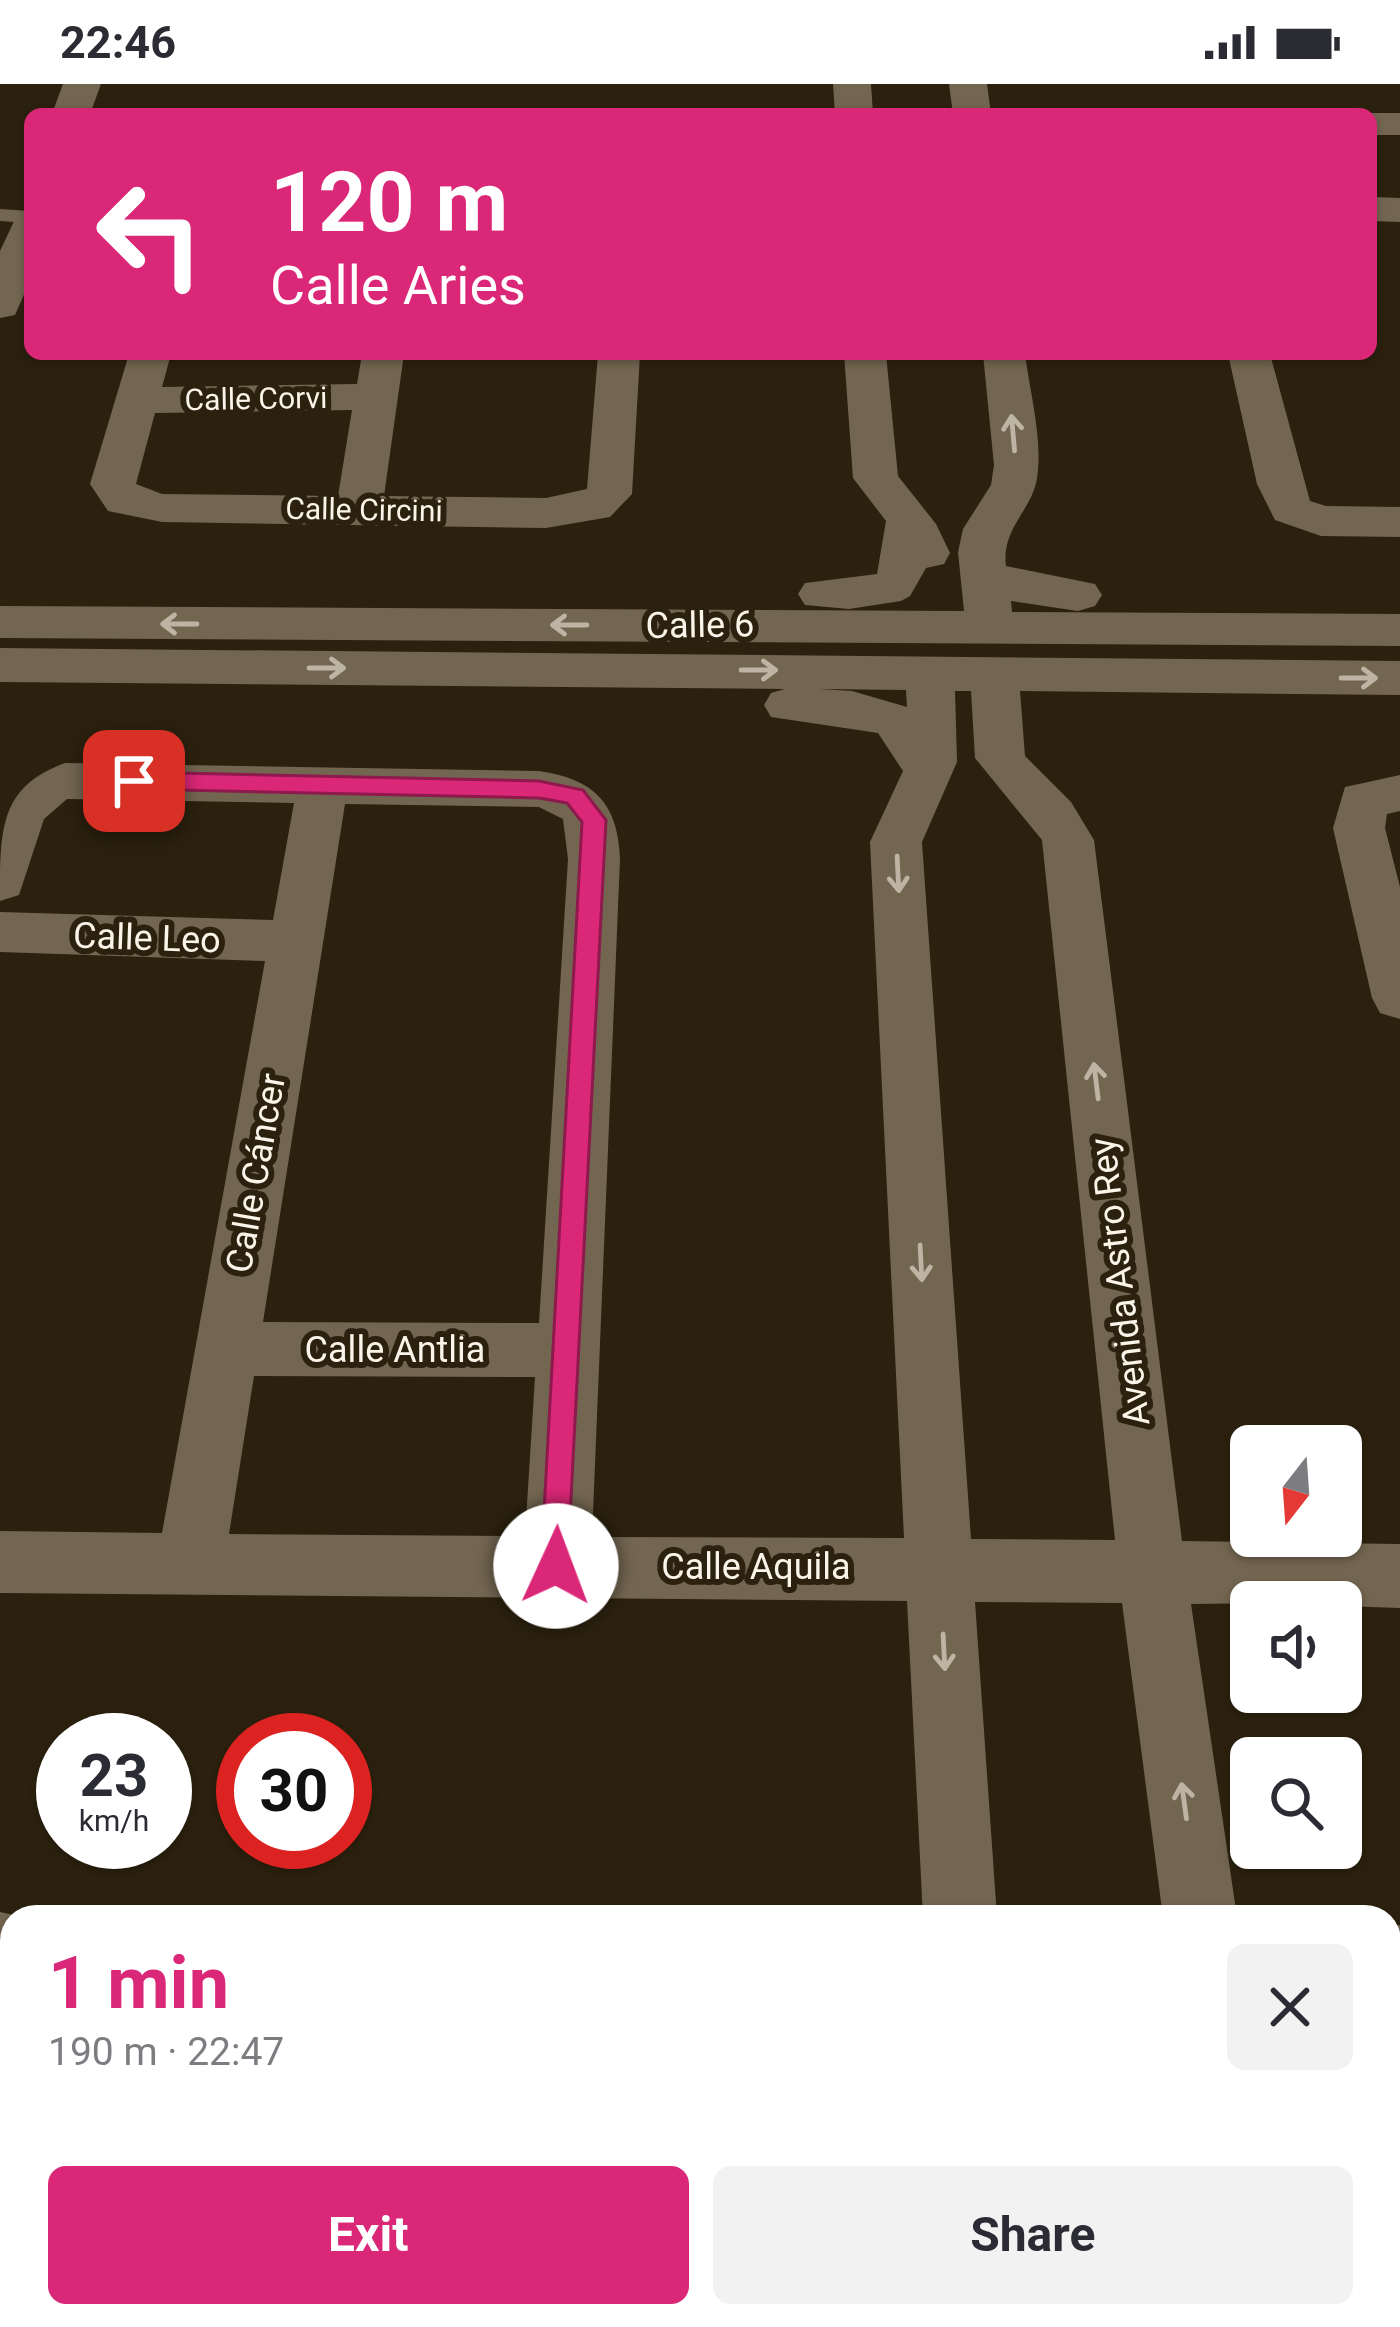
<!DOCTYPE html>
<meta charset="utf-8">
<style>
body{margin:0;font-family:Roboto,sans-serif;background:#f2f2f3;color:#2b2b33;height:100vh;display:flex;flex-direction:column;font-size:45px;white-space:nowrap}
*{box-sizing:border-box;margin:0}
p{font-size:39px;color:#7c7c81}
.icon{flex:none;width:66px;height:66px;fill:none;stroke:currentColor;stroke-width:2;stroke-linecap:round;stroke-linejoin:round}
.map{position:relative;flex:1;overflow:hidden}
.sheet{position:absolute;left:0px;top:1821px;width:1401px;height:423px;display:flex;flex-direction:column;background:#fff;border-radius:36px 36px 0 0;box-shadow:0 3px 9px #0004}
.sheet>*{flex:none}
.guide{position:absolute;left:24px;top:24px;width:1353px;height:252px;border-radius:18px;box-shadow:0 3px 9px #0004;background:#db2777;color:#fff;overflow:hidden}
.needle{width:78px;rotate:197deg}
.controls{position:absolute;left:1230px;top:1341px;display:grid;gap:24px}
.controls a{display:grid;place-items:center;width:132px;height:132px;border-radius:18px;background:#fff;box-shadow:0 3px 9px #0004;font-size:60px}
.speed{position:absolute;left:36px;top:1629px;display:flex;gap:24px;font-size:60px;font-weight:700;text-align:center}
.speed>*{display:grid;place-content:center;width:156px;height:156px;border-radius:50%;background:#fff;box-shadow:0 3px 9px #0004;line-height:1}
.speed small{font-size:30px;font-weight:400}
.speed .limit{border:18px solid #d22;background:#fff;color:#111}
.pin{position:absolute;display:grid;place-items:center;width:102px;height:102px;color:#fff;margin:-51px;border-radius:24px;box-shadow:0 6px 18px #0006}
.me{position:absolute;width:132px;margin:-66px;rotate:2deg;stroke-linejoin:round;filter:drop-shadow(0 0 9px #0008)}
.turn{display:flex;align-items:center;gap:42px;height:252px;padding:0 48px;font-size:54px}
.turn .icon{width:156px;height:156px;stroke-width:2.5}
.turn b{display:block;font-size:84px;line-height:102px}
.round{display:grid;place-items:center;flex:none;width:126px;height:126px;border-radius:18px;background:#f2f2f3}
.overview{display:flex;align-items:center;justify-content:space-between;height:204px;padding:0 48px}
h1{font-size:72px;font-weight:700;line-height:90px;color:#db2777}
.action{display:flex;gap:24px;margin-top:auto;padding:24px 48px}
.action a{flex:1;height:138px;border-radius:18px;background:#db2777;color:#fff;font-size:48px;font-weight:700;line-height:138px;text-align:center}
.action a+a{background:#f2f2f3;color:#2b2b33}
.status{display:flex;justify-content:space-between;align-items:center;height:84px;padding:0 60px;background:#fff;direction:ltr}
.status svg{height:33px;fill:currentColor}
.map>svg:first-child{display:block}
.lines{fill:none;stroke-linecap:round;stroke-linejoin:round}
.lane{fill:#736651;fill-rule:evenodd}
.street{fill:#736651;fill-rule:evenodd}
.oneway{stroke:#beb4a4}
.route{fill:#db2777;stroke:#8e194d;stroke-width:3}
.labels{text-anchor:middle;stroke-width:12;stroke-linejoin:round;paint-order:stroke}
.far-street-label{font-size:30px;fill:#fbf4e8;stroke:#2c210e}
.street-label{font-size:36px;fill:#fbf4e8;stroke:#2c210e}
</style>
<div class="status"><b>22:46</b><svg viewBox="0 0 49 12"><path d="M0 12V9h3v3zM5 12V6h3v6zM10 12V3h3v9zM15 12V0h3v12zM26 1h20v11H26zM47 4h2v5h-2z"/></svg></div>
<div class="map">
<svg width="1400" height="2243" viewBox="0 0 1400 2243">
<rect width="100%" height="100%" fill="#2c210e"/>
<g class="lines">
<path class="lane" d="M 0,125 L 30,127 L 30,139 L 0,137 Z"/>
<g class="street">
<path d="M 63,0 L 101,0 L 90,30 L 52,30 Z"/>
<path d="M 833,0 L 871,0 L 873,30 L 835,30 Z"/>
<path d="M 949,0 L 987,0 L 991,30 L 953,30 Z"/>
<path d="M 1371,29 L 1400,29 L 1400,51 L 1371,51 L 1371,30 L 1365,30 Z"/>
<path d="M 1371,113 L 1400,114 L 1400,138 L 1371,137 Z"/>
<path d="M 30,129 L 30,197 L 15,231 L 0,234 L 0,167 L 16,133 Z"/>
<path d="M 129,270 L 171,270 L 162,303 L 357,300 L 362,270 L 404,270 L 384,412 L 546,414 L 587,405 L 598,270 L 640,270 L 632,410 L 610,433 L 546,444 L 162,438 L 108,427 L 90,400 ZM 352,326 L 338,412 L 162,410 L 136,400 L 155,329 Z"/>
<path d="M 844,270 L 886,270 L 898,392 L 936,440 L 950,469 L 944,480 L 926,484 L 910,512 L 901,517 L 849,525 L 805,521 L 798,510 L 805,499 L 877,490 L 886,437 L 853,394 Z"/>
<path d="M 983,270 L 1025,270 C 1030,309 1043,356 1037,394 C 1032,427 1001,444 1006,482 L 1095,500 L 1102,511 L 1095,522 L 1078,527 L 1011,517 L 1012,528 L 1400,530 L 1400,562 L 0,554 L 0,522 L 964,527 L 958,468 L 963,445 L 991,401 L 994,381 Z"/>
<path d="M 1228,270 L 1270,270 L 1310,417 L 1326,422 L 1400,423 L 1400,453 L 1321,452 L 1275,436 L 1257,400 Z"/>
<path d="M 0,564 L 1400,577 L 1400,611 L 1020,607 L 1025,672 L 1071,718 L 1094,756 L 1182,1457 L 1400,1460 L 1400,1524 L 1341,1522 L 1341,1518 L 1191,1520 L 1237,1833 L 1163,1833 L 1122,1519 L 975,1518 L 997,1833 L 923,1833 L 907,1517 L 0,1509 L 0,1447 L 162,1449 L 265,877 L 0,868 L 0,828 L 273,836 L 294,719 L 67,715 L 44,735 L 19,811 L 0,817 C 0,743 0,703 65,679 L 539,687 C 594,695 618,719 620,775 L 592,1453 L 904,1454 L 870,758 L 903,687 L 878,649 L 771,633 L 764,621 L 771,609 L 785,605 L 0,598 ZM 819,605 L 906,606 L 907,623 L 852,607 ZM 955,607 L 971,607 L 975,674 L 1042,756 L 1115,1456 L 971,1455 L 922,758 L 957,678 ZM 345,720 L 539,723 L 563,735 L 568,775 L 539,1239 L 263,1238 ZM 254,1292 L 535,1293 L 525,1452 L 229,1450 Z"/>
<path d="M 1400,691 L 1400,727 L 1387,730 L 1385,744 L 1400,803 L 1400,935 L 1380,929 L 1372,914 L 1333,744 L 1345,703 Z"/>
<path d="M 0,1828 L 23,1833 L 12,1833 L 12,1904 L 0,1904 Z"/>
<rect x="1389" y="1841" width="11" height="76"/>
<path d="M 0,2124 L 12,2129 L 12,2232 L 74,2232 L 78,2243 L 0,2243 Z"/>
<path d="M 943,2232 L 1025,2232 L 1026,2243 L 944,2243 Z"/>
<path d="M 1215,2232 L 1297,2232 L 1298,2243 L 1216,2243 Z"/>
</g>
</g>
<defs><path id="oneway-shaft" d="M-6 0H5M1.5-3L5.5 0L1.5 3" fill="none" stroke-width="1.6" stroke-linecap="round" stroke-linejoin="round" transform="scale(3)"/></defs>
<g class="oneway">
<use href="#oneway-shaft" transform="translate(1013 349) rotate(-95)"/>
<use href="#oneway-shaft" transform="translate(179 540) rotate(-180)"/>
<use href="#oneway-shaft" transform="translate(569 541) rotate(-180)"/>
<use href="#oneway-shaft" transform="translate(327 584)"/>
<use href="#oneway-shaft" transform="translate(759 586)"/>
<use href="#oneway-shaft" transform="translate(1359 594)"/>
<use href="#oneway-shaft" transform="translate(898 790) rotate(87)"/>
<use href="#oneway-shaft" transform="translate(1096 997) rotate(-97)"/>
<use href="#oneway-shaft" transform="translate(921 1179) rotate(87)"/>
<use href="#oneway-shaft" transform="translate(944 1568) rotate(87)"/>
<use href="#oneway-shaft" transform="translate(1184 1717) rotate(-98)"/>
</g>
<path class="route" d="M 134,688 L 539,697 L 583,706 L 606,736 L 567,1492 L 556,1497 L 546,1492 L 541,1482 L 582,738 L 567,719 L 539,714 L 134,705 L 123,697 Z"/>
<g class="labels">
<g class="far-street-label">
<text transform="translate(256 315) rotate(-1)" y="10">Calle Corvi</text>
<text transform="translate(364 426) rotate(1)" y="10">Calle Circini</text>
</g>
<g class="street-label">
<text transform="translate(700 540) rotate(-1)" y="13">Calle 6</text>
<text transform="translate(147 853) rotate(2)" y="13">Calle Leo</text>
<text transform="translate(255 1089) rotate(-80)" y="13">Calle Cáncer</text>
<text transform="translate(1119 1198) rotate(-97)" y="13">Avenida Astro Rey</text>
<text x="395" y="1278">Calle Antlia</text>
<text x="756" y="1495">Calle Aquila</text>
</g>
</g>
</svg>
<div class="controls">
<a><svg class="needle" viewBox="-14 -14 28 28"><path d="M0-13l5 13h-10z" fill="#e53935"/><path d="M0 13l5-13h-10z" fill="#7c7c81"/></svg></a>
<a><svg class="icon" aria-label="sound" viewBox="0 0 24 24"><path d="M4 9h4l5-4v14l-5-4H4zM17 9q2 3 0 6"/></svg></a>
<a><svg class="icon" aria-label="search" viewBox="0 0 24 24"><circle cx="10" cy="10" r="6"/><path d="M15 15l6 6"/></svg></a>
</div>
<div class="speed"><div>23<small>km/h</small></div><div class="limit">30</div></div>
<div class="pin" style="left:134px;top:697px;background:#d93025"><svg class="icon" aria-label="arrive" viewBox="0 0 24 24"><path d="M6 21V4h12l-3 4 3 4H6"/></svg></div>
<svg class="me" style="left:556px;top:1482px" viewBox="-20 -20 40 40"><circle r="19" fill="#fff"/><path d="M0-13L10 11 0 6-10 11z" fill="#db2777"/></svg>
<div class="guide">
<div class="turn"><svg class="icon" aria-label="left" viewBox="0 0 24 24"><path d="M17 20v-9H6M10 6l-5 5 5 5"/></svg><div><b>120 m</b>Calle Aries</div></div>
</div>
<section class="sheet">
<div class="overview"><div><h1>1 min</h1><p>190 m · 22:47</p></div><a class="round"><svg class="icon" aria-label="close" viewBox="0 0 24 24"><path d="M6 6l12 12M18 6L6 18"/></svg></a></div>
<div class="action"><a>Exit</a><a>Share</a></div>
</section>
</div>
